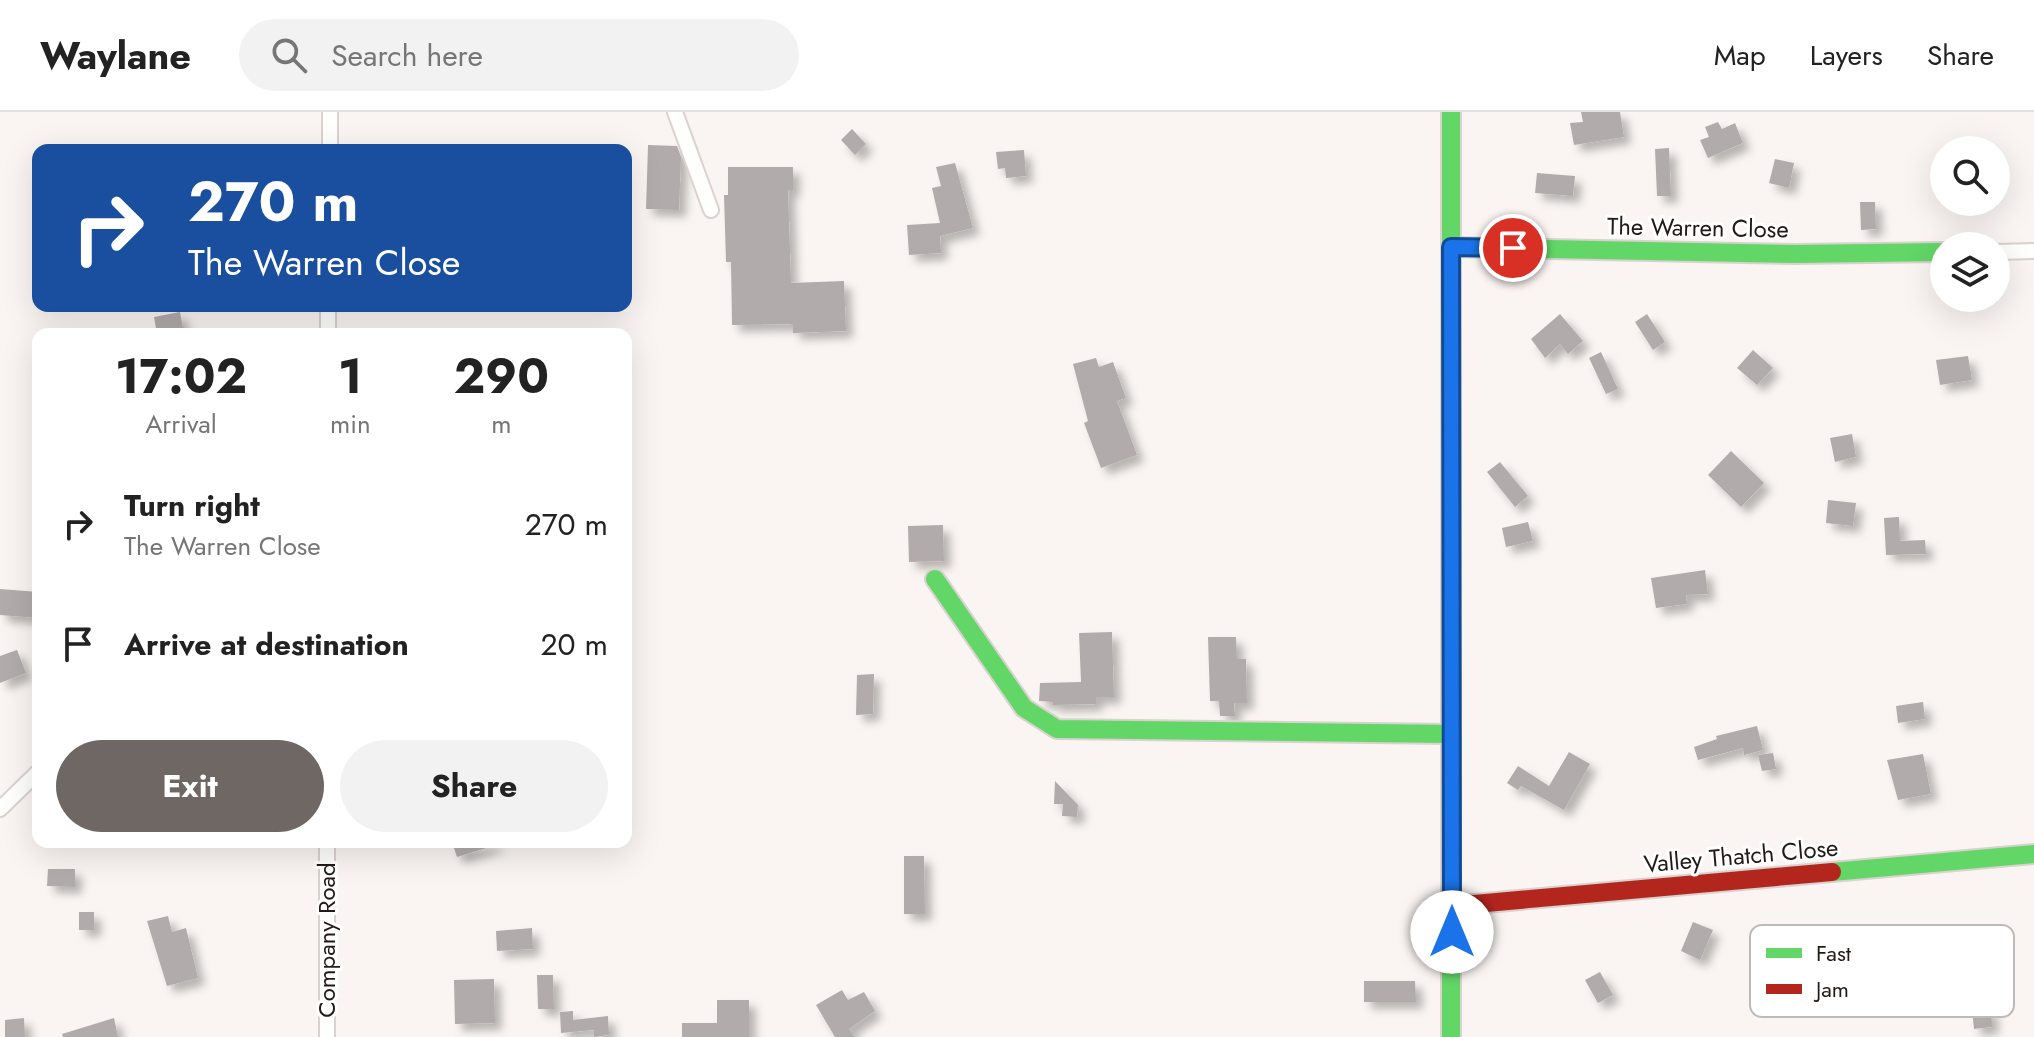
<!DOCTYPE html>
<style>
body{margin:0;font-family:Jost,sans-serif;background:#f2f2f2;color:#222;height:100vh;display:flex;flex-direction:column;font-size:30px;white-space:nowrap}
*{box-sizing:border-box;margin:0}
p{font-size:26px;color:#767676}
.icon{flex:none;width:44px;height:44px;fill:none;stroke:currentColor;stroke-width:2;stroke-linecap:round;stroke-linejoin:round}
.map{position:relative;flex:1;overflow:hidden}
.panel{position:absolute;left:32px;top:216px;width:600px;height:520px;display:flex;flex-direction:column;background:#fff;border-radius:16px;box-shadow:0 8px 32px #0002}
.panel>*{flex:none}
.banner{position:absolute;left:32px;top:32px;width:600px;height:168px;border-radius:16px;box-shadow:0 8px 32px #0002;background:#1a4fa0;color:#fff;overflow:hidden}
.fabs{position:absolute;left:1930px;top:24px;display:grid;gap:16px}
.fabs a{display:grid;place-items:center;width:80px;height:80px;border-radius:50%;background:#fff;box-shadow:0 8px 32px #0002;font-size:40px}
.pin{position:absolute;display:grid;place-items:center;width:68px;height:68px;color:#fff;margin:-34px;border:4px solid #fff;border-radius:50%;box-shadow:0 2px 8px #0007}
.me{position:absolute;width:88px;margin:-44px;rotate:0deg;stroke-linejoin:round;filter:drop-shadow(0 0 6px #0008)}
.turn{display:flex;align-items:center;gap:28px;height:168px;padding:0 24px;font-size:36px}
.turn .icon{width:104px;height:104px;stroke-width:2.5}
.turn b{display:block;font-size:56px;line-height:68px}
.eta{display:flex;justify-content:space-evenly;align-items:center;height:136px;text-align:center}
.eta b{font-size:48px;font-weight:700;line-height:56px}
.button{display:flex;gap:16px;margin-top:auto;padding:16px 24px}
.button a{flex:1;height:92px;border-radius:48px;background:#6e6763;color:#fff;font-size:32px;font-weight:700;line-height:92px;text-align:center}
.button a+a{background:#f2f2f2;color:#222}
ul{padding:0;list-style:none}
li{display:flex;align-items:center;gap:24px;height:120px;padding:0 24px}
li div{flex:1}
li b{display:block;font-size:30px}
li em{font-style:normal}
header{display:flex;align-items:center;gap:48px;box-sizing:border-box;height:112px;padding:0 40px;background:#fff;border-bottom:2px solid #e0e0e0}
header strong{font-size:38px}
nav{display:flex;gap:44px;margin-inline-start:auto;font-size:28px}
.search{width:560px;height:72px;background:#f2f2f2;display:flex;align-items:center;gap:20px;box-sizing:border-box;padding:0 28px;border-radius:44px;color:#767676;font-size:30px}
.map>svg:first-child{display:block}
.building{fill:#b1abab;filter:url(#shadow)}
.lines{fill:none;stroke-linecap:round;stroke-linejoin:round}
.street-casing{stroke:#d9d2ce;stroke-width:18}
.fast-casing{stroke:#d9d2ce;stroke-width:22}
.jam-casing{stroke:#d9d2ce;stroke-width:22}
.street{stroke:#fefefd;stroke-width:14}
.fast{stroke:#63d668;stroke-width:18}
.jam{stroke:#b3261e;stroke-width:18}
.route-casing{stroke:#114b97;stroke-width:20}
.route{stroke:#1a73e8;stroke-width:14}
.labels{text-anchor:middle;stroke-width:6;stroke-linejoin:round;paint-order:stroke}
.street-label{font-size:24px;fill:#221a16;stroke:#fff}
.key{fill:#fff;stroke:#bdbab9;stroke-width:2}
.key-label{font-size:22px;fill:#221a16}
</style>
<header>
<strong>Waylane</strong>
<div class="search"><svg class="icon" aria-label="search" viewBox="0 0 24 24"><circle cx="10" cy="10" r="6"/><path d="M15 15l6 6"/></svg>Search here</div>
<nav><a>Map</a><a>Layers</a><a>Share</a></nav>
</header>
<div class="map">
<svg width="2034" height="925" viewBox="0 0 2034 925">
<defs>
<filter id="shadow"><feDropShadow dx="7" dy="7" stdDeviation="4" flood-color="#0004"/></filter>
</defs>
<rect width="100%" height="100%" fill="#faf5f2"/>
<g class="building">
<path d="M 1581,0 L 1620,0 L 1624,25 L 1574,33 L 1570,11 L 1583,10 Z"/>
<path d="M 1718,10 L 1722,17 L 1735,11 L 1743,31 L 1708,46 L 1700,28 L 1709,25 L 1705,15 Z"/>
<path d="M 852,17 L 866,32 L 855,43 L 841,28 Z"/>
<path d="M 648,33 L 677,34 L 681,45 L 679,98 L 646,97 Z"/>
<path d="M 1669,36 L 1671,84 L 1657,84 L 1655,37 Z"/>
<path d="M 1024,38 L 1026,64 L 1006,66 L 1005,56 L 998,57 L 996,40 Z"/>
<path d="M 1775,47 L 1794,51 L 1789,76 L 1769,71 Z"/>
<path d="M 955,51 L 973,116 L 940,124 L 941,141 L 909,143 L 907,113 L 940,111 L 932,76 L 941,74 L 936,55 Z"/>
<path d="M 728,55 L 793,55 L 793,78 L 788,78 L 791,171 L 844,169 L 846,219 L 793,221 L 793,212 L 732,213 L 731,150 L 726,150 L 724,83 L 728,83 Z"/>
<path d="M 1537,61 L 1575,64 L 1573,84 L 1535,81 Z"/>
<path d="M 1860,90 L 1875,90 L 1876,117 L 1861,118 Z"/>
<path d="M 180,200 L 184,222 L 157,222 L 154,205 Z"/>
<path d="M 1560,202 L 1583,229 L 1568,242 L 1560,232 L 1545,246 L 1531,227 Z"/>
<path d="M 1647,202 L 1665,230 L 1653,238 L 1635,210 Z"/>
<path d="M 1753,238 L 1773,256 L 1757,273 L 1737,256 Z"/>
<path d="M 1601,240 L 1618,277 L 1606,282 L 1589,246 Z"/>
<path d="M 1968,244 L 1972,268 L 1940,273 L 1936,248 Z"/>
<path d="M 1096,246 L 1099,255 L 1113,250 L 1126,286 L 1117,289 L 1137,343 L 1101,356 L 1084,311 L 1088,309 L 1073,252 Z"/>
<path d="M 1852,322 L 1856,345 L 1835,350 L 1830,326 Z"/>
<path d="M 1731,339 L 1764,371 L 1741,395 L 1708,363 Z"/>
<path d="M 1500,350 L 1528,384 L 1515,395 L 1487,360 Z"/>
<path d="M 1828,388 L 1856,391 L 1853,414 L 1826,411 Z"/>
<path d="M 1899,405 L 1900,429 L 1925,428 L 1926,442 L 1886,443 L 1884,406 Z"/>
<path d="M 1528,410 L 1533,429 L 1506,435 L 1502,416 Z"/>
<path d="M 943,413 L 944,449 L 909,450 L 908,414 Z"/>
<path d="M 1705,458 L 1708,482 L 1686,483 L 1687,492 L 1656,496 L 1651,466 Z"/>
<path d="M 0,477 L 38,480 L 38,506 L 0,503 Z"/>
<path d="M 1112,520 L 1114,585 L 1096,585 L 1096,592 L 1053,593 L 1053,590 L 1039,589 L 1040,571 L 1081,570 L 1079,521 Z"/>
<path d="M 1208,525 L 1236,525 L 1237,547 L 1246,547 L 1247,591 L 1234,591 L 1235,604 L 1220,604 L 1219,589 L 1210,589 Z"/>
<path d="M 17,538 L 26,561 L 0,571 L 0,544 Z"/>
<path d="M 874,562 L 873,602 L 856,603 L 857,563 Z"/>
<path d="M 1923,590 L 1925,607 L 1898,611 L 1896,594 Z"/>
<path d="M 1757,614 L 1763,638 L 1744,643 L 1743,636 L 1698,648 L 1694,635 L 1717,627 L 1716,624 Z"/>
<path d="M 1569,640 L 1590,652 L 1564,698 L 1521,674 L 1518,678 L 1507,671 L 1518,654 L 1549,674 Z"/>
<path d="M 1773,641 L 1776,657 L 1762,659 L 1758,643 Z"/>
<path d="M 1923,642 L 1931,682 L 1898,688 L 1887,648 Z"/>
<path d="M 1055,669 L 1078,693 L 1077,705 L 1062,704 L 1063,692 L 1054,692 Z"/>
<path d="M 452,730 L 495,730 L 496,733 L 457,745 Z"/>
<path d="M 904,744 L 924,744 L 925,802 L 904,802 Z"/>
<path d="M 48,757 L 75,757 L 75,775 L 47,774 Z"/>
<rect x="79" y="800" width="15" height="18"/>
<path d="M 168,804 L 172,820 L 186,816 L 198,866 L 167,874 L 147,809 Z"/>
<path d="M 1693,810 L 1713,818 L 1700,848 L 1681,839 Z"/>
<path d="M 532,816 L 533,837 L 497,839 L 496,819 Z"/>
<path d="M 1600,860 L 1613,883 L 1598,891 L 1585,868 Z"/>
<path d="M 537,863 L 553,863 L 554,897 L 538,897 Z"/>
<path d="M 494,867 L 495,911 L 455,912 L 454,868 Z"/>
<path d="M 1364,869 L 1415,869 L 1416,890 L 1364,890 Z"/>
<path d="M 842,878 L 848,888 L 864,880 L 875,899 L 849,917 L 855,925 L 835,925 L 816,893 Z"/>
<path d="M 717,888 L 749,888 L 749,925 L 682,925 L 682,911 L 717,911 Z"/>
<path d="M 1991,896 L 1992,915 L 1974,917 L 1972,898 Z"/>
<path d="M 573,899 L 573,908 L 608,904 L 609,923 L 594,925 L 594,918 L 561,921 L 560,900 Z"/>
<path d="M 24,906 L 25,925 L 5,925 L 5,908 Z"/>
<path d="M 114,906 L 118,925 L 63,925 L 62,922 Z"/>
</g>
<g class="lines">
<g class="street-casing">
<g id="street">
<path d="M 675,0 L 711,98"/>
<path d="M 330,38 L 330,0"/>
<path d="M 1996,140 L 2034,139"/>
<path d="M 328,194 L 328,222"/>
<path d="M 0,697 L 38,660"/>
<path d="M 327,925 L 327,730"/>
</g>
</g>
<g class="fast-casing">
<g id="fast">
<path d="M 1451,0 L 1451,925"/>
<path d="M 1451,135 L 1795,142 L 1944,140"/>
<path d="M 935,467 L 1024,596 L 1057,617 L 1451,622"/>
<path d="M 1832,760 L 2034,742"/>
</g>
</g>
<g class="jam-casing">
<path id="jam" d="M 1452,794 L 1832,760"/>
</g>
<use href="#street" class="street"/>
<use href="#fast" class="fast"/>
<use href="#jam" class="jam"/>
</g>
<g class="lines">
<g class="route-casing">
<path id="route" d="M 1452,820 L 1451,135 L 1513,136"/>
</g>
<use href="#route" class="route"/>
</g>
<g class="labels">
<g class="street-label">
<text transform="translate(1698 116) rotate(1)" y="8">The Warren Close</text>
<text transform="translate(1741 744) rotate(-5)" y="8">Valley Thatch Close</text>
<text transform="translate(327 828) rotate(-90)" y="8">Company Road</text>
</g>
</g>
<rect x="1750" y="813" width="264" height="92" rx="12" class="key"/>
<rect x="1766" y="836" width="36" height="10" fill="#63d668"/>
<rect x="1766" y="872" width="36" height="10" fill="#b3261e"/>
<g class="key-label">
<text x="1816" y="849">Fast</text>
<text x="1816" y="885">Jam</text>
</g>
</svg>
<div class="fabs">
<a><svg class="icon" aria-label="search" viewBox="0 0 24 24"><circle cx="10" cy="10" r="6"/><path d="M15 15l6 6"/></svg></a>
<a><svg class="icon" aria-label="layers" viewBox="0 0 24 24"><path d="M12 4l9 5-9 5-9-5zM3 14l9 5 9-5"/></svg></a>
</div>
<div class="pin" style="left:1513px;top:136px;background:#d93025"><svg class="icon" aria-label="arrive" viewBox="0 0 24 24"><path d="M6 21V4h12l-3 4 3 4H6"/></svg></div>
<svg class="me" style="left:1452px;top:820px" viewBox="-20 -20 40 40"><circle r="19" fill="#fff"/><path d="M0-13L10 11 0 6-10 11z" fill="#1a73e8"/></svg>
<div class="banner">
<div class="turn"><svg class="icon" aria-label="right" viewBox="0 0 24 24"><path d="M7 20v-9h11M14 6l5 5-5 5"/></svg><div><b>270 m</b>The Warren Close</div></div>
</div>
<section class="panel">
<div class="eta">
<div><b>17:02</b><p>Arrival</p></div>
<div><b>1</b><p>min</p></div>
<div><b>290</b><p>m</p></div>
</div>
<ul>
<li><svg class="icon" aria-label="right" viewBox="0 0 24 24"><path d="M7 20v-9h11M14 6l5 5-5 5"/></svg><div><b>Turn right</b><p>The Warren Close</p></div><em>270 m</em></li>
<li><svg class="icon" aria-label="arrive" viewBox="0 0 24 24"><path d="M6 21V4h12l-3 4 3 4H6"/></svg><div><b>Arrive at destination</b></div><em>20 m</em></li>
</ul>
<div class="button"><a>Exit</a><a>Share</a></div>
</section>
</div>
